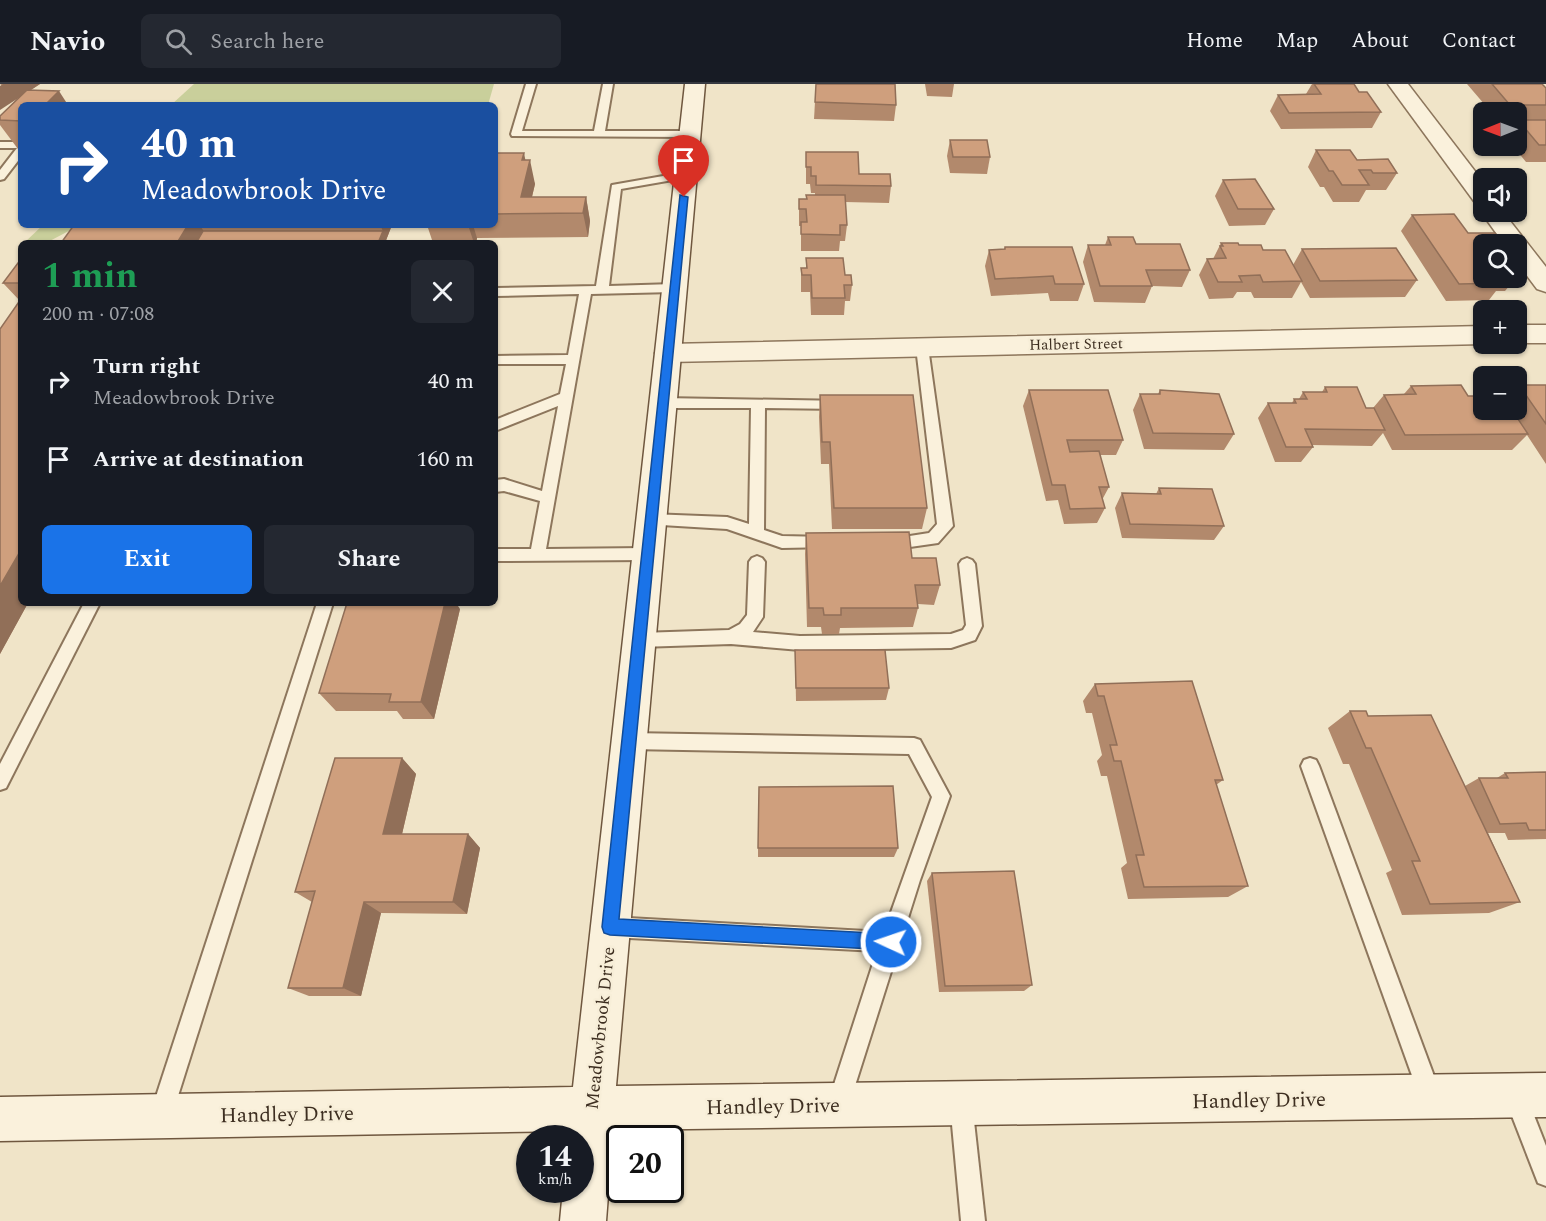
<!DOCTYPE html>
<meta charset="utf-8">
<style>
body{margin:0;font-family:Spectral,serif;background:#242831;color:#f1f3f6;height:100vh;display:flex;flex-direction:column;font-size:22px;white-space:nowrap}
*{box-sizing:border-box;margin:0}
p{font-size:20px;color:#9ea1a6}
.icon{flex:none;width:33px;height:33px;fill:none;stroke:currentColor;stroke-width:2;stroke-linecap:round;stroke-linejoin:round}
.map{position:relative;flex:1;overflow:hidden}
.drawer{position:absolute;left:18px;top:156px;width:480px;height:366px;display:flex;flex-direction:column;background:#171b24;border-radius:9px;box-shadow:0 2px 4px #0004}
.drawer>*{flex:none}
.guide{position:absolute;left:18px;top:18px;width:480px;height:126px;border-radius:9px;box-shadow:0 2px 4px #0004;background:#1a4fa0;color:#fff;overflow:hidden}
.needle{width:39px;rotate:269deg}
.controls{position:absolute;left:1473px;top:18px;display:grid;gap:12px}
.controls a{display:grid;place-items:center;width:54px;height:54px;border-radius:9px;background:#171b24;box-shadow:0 2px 4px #0004;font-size:30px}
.speed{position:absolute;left:516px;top:1041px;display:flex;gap:12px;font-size:30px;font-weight:700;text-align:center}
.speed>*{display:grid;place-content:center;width:78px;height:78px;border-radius:50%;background:#171b24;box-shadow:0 2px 4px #0004;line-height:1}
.speed small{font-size:15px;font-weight:400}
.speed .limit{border:3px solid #111;border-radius:9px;background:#fff;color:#111}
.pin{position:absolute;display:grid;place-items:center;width:51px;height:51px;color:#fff;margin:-62px -26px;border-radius:50% 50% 50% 0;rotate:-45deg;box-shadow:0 0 6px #0007}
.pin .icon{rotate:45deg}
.me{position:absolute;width:66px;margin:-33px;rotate:273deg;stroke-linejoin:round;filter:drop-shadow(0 0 4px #0008)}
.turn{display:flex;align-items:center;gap:21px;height:126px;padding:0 24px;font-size:27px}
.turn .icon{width:78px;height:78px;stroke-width:2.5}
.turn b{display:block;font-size:42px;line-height:51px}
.round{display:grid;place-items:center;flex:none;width:63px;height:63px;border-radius:9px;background:#242831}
.headline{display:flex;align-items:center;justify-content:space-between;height:102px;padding:0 24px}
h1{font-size:36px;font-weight:700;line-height:45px;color:#1e9e55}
.primary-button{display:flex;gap:12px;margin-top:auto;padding:12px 24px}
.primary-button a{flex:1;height:69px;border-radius:9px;background:#1a73e8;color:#fff;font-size:24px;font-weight:700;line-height:69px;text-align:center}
.primary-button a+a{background:#242831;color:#f1f3f6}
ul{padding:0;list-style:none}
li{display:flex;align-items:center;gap:18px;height:78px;padding:0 24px}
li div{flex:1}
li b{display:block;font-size:22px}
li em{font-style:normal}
header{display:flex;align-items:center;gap:36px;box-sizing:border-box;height:84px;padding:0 30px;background:#171b24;border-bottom:2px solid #363941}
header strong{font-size:28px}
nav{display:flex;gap:33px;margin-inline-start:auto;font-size:21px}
.search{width:420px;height:54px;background:#242831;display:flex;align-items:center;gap:15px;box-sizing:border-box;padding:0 21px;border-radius:9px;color:#9ea1a6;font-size:22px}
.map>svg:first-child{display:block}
.green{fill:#c9cf9b}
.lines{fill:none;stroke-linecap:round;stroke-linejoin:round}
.lane-casing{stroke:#8d765c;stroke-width:4}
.street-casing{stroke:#8d765c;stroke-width:3}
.secondary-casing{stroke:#6f573f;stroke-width:3}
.lane{fill:#faf1dc;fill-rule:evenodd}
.street{fill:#faf1dc;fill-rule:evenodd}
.secondary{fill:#faf1dc;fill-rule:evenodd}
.wall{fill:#b2896c}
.shaded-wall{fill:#916f58}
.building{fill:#cf9f7d;stroke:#916f58;stroke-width:1.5}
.route{fill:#1a73e8;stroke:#114b97;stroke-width:1.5}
.labels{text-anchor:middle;stroke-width:5;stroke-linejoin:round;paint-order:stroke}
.far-street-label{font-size:15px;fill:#3d2e20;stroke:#f7eed8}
.street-label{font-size:18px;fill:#3d2e20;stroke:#f7eed8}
.near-street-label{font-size:21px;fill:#3d2e20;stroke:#f7eed8}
</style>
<header>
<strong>Navio</strong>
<div class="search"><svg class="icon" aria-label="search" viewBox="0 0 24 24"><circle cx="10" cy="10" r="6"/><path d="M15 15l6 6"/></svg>Search here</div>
<nav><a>Home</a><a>Map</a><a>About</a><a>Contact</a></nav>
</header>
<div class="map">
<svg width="1546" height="1137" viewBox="0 0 1546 1137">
<rect width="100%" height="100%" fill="#f0e4c8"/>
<g class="green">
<path d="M 194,0 L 494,0 L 488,21 L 171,21 Z"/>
<path d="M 43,141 L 80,141 L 46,159 L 24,159 Z"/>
</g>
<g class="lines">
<g class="lane-casing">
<g id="lane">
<path d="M 526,0 L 536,0 L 522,47 L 594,47 L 603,0 L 613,0 L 605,47 L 690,47 L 695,50 L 690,53 L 512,52 L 511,50 Z"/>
<path d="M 0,58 L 21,58 L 21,73 L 4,95 L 0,96 L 0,86 L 17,64 L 0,64 Z"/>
<path d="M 686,88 L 691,91 L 690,93 L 621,105 L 609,202 L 674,200 L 680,204 L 674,208 L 591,210 L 546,465 L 647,464 L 652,466 L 655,470 L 652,474 L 647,476 L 495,477 L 495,465 L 531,465 L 540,417 L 504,407 L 495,408 L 495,396 L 504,395 L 542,407 L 558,322 L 495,347 L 495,336 L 560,310 L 566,280 L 495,280 L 495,272 L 568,271 L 579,210 L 495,212 L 495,204 L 596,202 L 612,101 Z"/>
<path d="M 922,259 L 928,263 L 953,442 L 938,459 L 889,466 L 884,464 L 881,460 L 884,456 L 929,449 L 937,440 L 916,263 Z"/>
<path d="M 662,314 L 847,317 L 849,320 L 842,325 L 765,324 L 764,446 L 782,452 L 827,453 L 832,455 L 835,459 L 832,463 L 782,464 L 727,445 L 645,440 L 643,436 L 645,432 L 650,430 L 727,433 L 749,440 L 751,324 L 662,324 L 655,319 Z"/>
<path d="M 757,472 L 762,474 L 765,478 L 763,533 L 753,548 L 800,552 L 951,550 L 963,546 L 966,541 L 959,480 L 962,476 L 967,474 L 972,476 L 975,480 L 982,542 L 975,556 L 951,564 L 800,566 L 731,560 L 640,563 L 634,561 L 632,556 L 634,551 L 640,549 L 729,546 L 740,540 L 747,531 L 749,478 L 752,474 Z"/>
<path d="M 84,519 L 100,519 L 6,704 L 0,706 L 0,680 Z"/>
<path d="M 317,519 L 333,519 L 172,1031 L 169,1039 L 161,1042 L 153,1039 L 150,1031 Z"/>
<path d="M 629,649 L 914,654 L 920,656 L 950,712 L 920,796 L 847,1027 L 839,1030 L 831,1027 L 828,1019 L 877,867 L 610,853 L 603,850 L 600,843 L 603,836 L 610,833 L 884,848 L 932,713 L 909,670 L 629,665 L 623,663 L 620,657 L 623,651 Z"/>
<path d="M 1310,674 L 1316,676 L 1319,682 L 1441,1011 L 1438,1019 L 1430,1022 L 1422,1019 L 1419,1011 L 1301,682 L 1304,676 Z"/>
<path d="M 1516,1003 L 1524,1006 L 1546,1062 L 1546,1102 L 1538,1099 L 1505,1014 L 1508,1006 Z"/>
<path d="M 961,1008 L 969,1011 L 972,1019 L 985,1137 L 961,1137 L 950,1019 L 953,1011 Z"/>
</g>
</g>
<g class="street-casing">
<g id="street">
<path d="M 1388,0 L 1408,0 L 1484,99 L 1484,122 L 1476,120 Z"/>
<path d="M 1484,124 L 1484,128 L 1503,128 L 1546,183 L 1546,208 L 1537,205 L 1516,177 L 1516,160 L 1504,160 L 1481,128 Z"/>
<rect x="1516" y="241" width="30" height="18"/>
<path d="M 1484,242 L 1484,260 L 668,278 L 659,275 L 655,269 L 659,263 L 668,260 Z"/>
</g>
</g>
<g class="secondary-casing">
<path id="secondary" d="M 685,0 L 705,0 L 616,1002 L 1546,989 L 1546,1033 L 613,1046 L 606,1137 L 560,1137 L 563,1106 L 580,1106 L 580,1054 L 568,1054 L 569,1047 L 0,1057 L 0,1013 L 573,1003 Z"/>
</g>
<use href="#lane" class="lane"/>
<use href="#street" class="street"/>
<use href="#secondary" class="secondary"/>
</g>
<g class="wall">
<path d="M 0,0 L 40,0 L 31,6 L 21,21 L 21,69 L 0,41 L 0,32 L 18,14 Z"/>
<path d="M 925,0 L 954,0 L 952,13 L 927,12 Z"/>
<path d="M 1312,0 L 1354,0 L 1359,8 L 1381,28 L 1372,44 L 1281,45 L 1270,27 L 1278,11 L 1306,10 Z"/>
<path d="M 1467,0 L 1542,0 L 1546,4 L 1546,78 L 1526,78 L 1513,62 L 1516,62 L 1516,28 L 1491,28 Z"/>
<path d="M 815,18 L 896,21 L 894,37 L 814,35 Z"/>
<path d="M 950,56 L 990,73 L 987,90 L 950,89 L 947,72 Z"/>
<path d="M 1316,66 L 1357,76 L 1397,89 L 1386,106 L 1366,106 L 1359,118 L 1333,118 L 1324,103 L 1320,103 L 1308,83 Z"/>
<path d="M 806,68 L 859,90 L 891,102 L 889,119 L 845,118 L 847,141 L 845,157 L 840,157 L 839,167 L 801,167 L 801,142 L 799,142 L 799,115 L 806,115 L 815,111 L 815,109 L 811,109 L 810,100 L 806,100 Z"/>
<path d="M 495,69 L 525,76 L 535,100 L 532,113 L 586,113 L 590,137 L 588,153 L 477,154 L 476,159 L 433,159 L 427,141 L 495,141 Z"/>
<path d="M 1223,96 L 1274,125 L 1265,141 L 1229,142 L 1215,112 Z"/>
<path d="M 1412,131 L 1468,149 L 1484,194 L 1516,194 L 1505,207 L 1496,207 L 1489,216 L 1446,217 L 1401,147 Z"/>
<path d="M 74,141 L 392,141 L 385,159 Z"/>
<path d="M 1108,153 L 1136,160 L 1190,186 L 1182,203 L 1152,202 L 1145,219 L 1094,218 L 1083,178 L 1088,161 L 1105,161 Z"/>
<path d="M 1221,159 L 1239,161 L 1263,166 L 1293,181 L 1302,165 L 1417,196 L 1405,213 L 1310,214 L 1301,198 L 1292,214 L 1254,214 L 1251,208 L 1237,208 L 1233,214 L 1209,215 L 1199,191 L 1207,175 L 1213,175 Z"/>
<path d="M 1005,163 L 1084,200 L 1078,217 L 1050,217 L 1048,209 L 991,212 L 985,182 L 989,166 L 1004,165 Z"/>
<path d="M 806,174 L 845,191 L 852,201 L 850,217 L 845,217 L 844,231 L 811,231 L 810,208 L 801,208 L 801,184 L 806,184 Z"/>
<path d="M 21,175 L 21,519 L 28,519 L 0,570 L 20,217 L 3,199 Z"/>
<path d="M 1519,301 L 1546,301 L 1546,380 L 1527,351 L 1512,366 L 1392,366 L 1383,349 L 1372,362 L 1312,361 L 1313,363 L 1301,378 L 1275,378 L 1258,334 L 1268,319 L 1292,319 L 1294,315 L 1299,315 L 1303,308 L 1322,308 L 1325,303 L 1366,324 L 1373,324 L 1384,311 L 1404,310 L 1411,302 L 1468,312 L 1484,326 L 1516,326 L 1516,304 Z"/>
<path d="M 1029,306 L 1123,356 L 1116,371 L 1100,371 L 1109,403 L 1102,416 L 1105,424 L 1097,439 L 1064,440 L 1058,416 L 1046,417 L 1023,322 Z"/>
<path d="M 1160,306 L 1234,350 L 1224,366 L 1144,365 L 1133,326 L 1140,310 L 1158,310 Z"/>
<path d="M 820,311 L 927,424 L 922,445 L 832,445 L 829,380 L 821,380 L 819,333 Z"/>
<path d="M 1159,404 L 1224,442 L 1214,456 L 1122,454 L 1115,424 L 1122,409 L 1156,410 Z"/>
<path d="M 806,449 L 912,474 L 940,501 L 934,521 L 918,520 L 918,524 L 913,543 L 840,544 L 839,550 L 822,550 L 821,543 L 807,543 L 805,470 Z"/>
<path d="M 460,525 L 434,635 L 403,635 L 397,627 L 336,627 L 319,609 Z"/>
<path d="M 795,566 L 889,604 L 886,616 L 796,617 Z"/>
<path d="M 1095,600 L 1223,696 L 1216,701 L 1248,802 L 1228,813 L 1128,815 L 1121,784 L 1127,779 L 1107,692 L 1101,692 L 1097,677 L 1102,671 L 1092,629 L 1086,629 L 1083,617 Z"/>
<path d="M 1350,627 L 1368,632 L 1465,702 L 1479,694 L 1497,694 L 1505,689 L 1546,688 L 1546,755 L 1508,756 L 1505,749 L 1488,749 L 1520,818 L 1489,829 L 1402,831 L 1386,789 L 1392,786 L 1349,680 L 1343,680 L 1328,644 Z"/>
<path d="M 402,674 L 416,690 L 402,750 L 468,750 L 480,764 L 467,830 L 381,829 L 361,912 L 309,912 L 288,904 L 312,818 L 295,808 Z"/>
<path d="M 758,764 L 898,764 L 894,773 L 758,773 Z"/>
<path d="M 932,789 L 1032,901 L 1024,907 L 939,908 L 927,797 Z"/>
</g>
<g class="shaded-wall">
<path d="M 3,0 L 40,0 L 0,26 L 0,2 Z"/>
<path d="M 59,7 L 68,21 L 45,21 Z"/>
<path d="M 524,69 L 527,84 L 530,76 L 535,100 L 528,129 L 521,113 L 522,76 Z"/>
<path d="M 586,113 L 590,137 L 588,153 L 583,129 Z"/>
<path d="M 188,141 L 200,141 L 208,155 L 206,159 L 177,159 Z"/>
<path d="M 380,141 L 392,141 L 385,159 L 378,159 L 383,147 Z"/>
<path d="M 468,141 L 473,141 L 477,154 L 476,159 L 474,159 Z"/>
<path d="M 21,466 L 21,519 L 28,519 L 0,570 L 0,502 Z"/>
<path d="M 445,519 L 456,519 L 460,525 L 434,635 L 421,618 Z"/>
<path d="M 402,674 L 416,690 L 399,763 L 383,750 Z"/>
<path d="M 468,750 L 480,764 L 467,830 L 453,818 Z"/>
<path d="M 364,818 L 381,829 L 361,912 L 343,904 Z"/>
</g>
<g class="building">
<path d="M 816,0 L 895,0 L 896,21 L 815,18 Z"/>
<path d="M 1314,0 L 1354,0 L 1359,8 L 1367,8 L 1381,28 L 1289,29 L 1278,11 L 1321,10 Z"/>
<path d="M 1492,0 L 1542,0 L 1546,4 L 1546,21 L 1510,21 Z"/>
<path d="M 27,6 L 59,7 L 45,21 L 21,21 L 21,37 L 0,36 L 0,32 Z"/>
<path d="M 1518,36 L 1546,36 L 1546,61 L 1539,61 Z"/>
<path d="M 950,56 L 987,56 L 990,73 L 953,73 Z"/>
<path d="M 1316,66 L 1350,66 L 1357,76 L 1388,75 L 1397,89 L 1373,89 L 1371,86 L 1359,86 L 1369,101 L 1342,101 L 1333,87 L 1329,87 Z"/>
<path d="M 806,68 L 858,68 L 859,90 L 890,90 L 891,102 L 816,101 L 816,92 L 811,92 L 811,83 L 806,83 Z"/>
<path d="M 495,69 L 524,69 L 522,76 L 530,76 L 521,113 L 586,113 L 583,129 L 495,130 Z"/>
<path d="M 1255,95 L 1274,125 L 1238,125 L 1223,96 Z"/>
<path d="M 806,111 L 845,111 L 847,141 L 840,141 L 840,151 L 801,150 L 801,138 L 807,138 L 806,125 L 799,125 L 799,115 L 807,115 Z"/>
<path d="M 1454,130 L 1468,149 L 1495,149 L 1504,160 L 1484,160 L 1484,194 L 1499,194 L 1503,199 L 1459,200 L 1412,131 Z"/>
<path d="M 74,141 L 188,141 L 177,159 L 61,159 Z"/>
<path d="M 203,147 L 383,147 L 378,159 L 196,159 Z"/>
<path d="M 1108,153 L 1133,153 L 1136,160 L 1180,160 L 1190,186 L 1146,186 L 1152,202 L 1100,202 L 1088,161 L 1111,161 Z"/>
<path d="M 1221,159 L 1238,159 L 1239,161 L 1261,161 L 1263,166 L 1285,166 L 1302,197 L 1263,198 L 1260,191 L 1239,192 L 1242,198 L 1218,198 L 1207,175 L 1226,174 L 1220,162 L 1223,162 Z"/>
<path d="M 1005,163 L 1072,163 L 1084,200 L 1055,200 L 1053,192 L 995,195 L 989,166 L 1005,165 Z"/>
<path d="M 1396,164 L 1417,196 L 1320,197 L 1302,165 Z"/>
<path d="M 806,174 L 843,174 L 845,191 L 851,191 L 852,201 L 844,201 L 845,214 L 812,214 L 811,191 L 802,191 L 801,184 L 807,184 Z"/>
<path d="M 21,175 L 21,199 L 3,199 Z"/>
<path d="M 21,215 L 21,466 L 0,502 L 0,245 Z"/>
<path d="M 1461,301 L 1468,312 L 1484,312 L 1484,326 L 1512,326 L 1528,350 L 1405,351 L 1384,311 L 1416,310 L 1411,302 Z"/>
<path d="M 1519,301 L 1546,301 L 1546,340 Z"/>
<path d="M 1325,303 L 1357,303 L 1366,324 L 1374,324 L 1385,346 L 1305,345 L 1313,363 L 1286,363 L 1268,319 L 1296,319 L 1294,315 L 1307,315 L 1303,308 L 1327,308 Z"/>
<path d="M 1029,306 L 1108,306 L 1123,356 L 1067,356 L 1070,368 L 1099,367 L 1109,403 L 1099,403 L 1105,424 L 1070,425 L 1065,401 L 1052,401 Z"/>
<path d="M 1160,306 L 1219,310 L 1234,350 L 1153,349 L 1140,310 L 1160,310 Z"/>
<path d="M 820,311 L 913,311 L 927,424 L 834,424 L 830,358 L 822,358 Z"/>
<path d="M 1159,404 L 1212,405 L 1224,442 L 1130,440 L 1122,409 L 1161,410 Z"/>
<path d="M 909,448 L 912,474 L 936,474 L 940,501 L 915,501 L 918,524 L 841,524 L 841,531 L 824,531 L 823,524 L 809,524 L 806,449 Z"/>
<path d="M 347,519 L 445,519 L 421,618 L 389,618 L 391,610 L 319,609 Z"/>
<path d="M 795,566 L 885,566 L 889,604 L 796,604 Z"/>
<path d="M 1192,597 L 1223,696 L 1215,696 L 1248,802 L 1144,803 L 1136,771 L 1144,771 L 1121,677 L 1114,677 L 1110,661 L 1117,661 L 1104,612 L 1098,612 L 1095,600 Z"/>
<path d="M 1350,627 L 1366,627 L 1368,632 L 1431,631 L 1520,818 L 1430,820 L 1412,777 L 1420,777 L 1371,664 L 1366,664 Z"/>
<path d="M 335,674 L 402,674 L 383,750 L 468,750 L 453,818 L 364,818 L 343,904 L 288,904 L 315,807 L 295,808 Z"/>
<path d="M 1546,688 L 1546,746 L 1529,746 L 1526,739 L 1500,740 L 1479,694 L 1508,694 L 1505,689 Z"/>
<path d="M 893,702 L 898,764 L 758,764 L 759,703 Z"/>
<path d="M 1014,787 L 1032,901 L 945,902 L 932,789 Z"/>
</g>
<path class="route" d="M 680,111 L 688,113 L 619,835 L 891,850 L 897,852 L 899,858 L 897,864 L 891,866 L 610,851 L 604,849 L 602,843 Z"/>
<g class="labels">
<g class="far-street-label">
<text transform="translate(1076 260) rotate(-1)" y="5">Halbert Street</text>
</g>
<g class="street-label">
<text transform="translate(600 944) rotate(-84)" y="6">Meadowbrook Drive</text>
</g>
<g class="near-street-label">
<text transform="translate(1259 1016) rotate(-1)" y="7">Handley Drive</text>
<text transform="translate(773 1022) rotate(-1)" y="7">Handley Drive</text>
<text transform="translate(287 1030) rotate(-1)" y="7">Handley Drive</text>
</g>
</g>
</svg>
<div class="controls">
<a><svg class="needle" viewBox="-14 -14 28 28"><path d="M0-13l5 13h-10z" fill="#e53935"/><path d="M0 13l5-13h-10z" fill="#9ea1a6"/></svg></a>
<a><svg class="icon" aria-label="sound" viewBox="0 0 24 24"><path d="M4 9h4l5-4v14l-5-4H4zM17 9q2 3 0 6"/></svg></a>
<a><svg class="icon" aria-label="search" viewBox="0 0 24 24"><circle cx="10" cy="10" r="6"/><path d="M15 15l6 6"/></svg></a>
<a>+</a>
<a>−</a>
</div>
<div class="speed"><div>14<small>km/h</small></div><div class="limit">20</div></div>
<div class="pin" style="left:684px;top:113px;background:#d93025"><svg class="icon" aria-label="arrive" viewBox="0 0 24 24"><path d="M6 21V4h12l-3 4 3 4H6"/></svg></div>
<svg class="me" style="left:891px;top:858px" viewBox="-20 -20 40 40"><circle r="17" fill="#1a73e8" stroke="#fff" stroke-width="3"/><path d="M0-11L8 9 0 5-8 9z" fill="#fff"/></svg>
<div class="guide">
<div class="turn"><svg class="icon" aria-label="right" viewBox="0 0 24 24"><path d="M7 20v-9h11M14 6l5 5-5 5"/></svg><div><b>40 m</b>Meadowbrook Drive</div></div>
</div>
<section class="drawer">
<div class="headline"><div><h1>1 min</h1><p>200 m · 07:08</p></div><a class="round"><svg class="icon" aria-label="close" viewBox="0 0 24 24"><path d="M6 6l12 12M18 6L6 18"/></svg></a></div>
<ul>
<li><svg class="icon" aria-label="right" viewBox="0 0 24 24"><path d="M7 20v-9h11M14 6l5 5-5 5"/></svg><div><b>Turn right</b><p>Meadowbrook Drive</p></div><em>40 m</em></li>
<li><svg class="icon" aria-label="arrive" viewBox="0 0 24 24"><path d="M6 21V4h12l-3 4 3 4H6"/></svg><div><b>Arrive at destination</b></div><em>160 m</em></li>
</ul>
<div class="primary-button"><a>Exit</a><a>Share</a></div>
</section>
</div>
